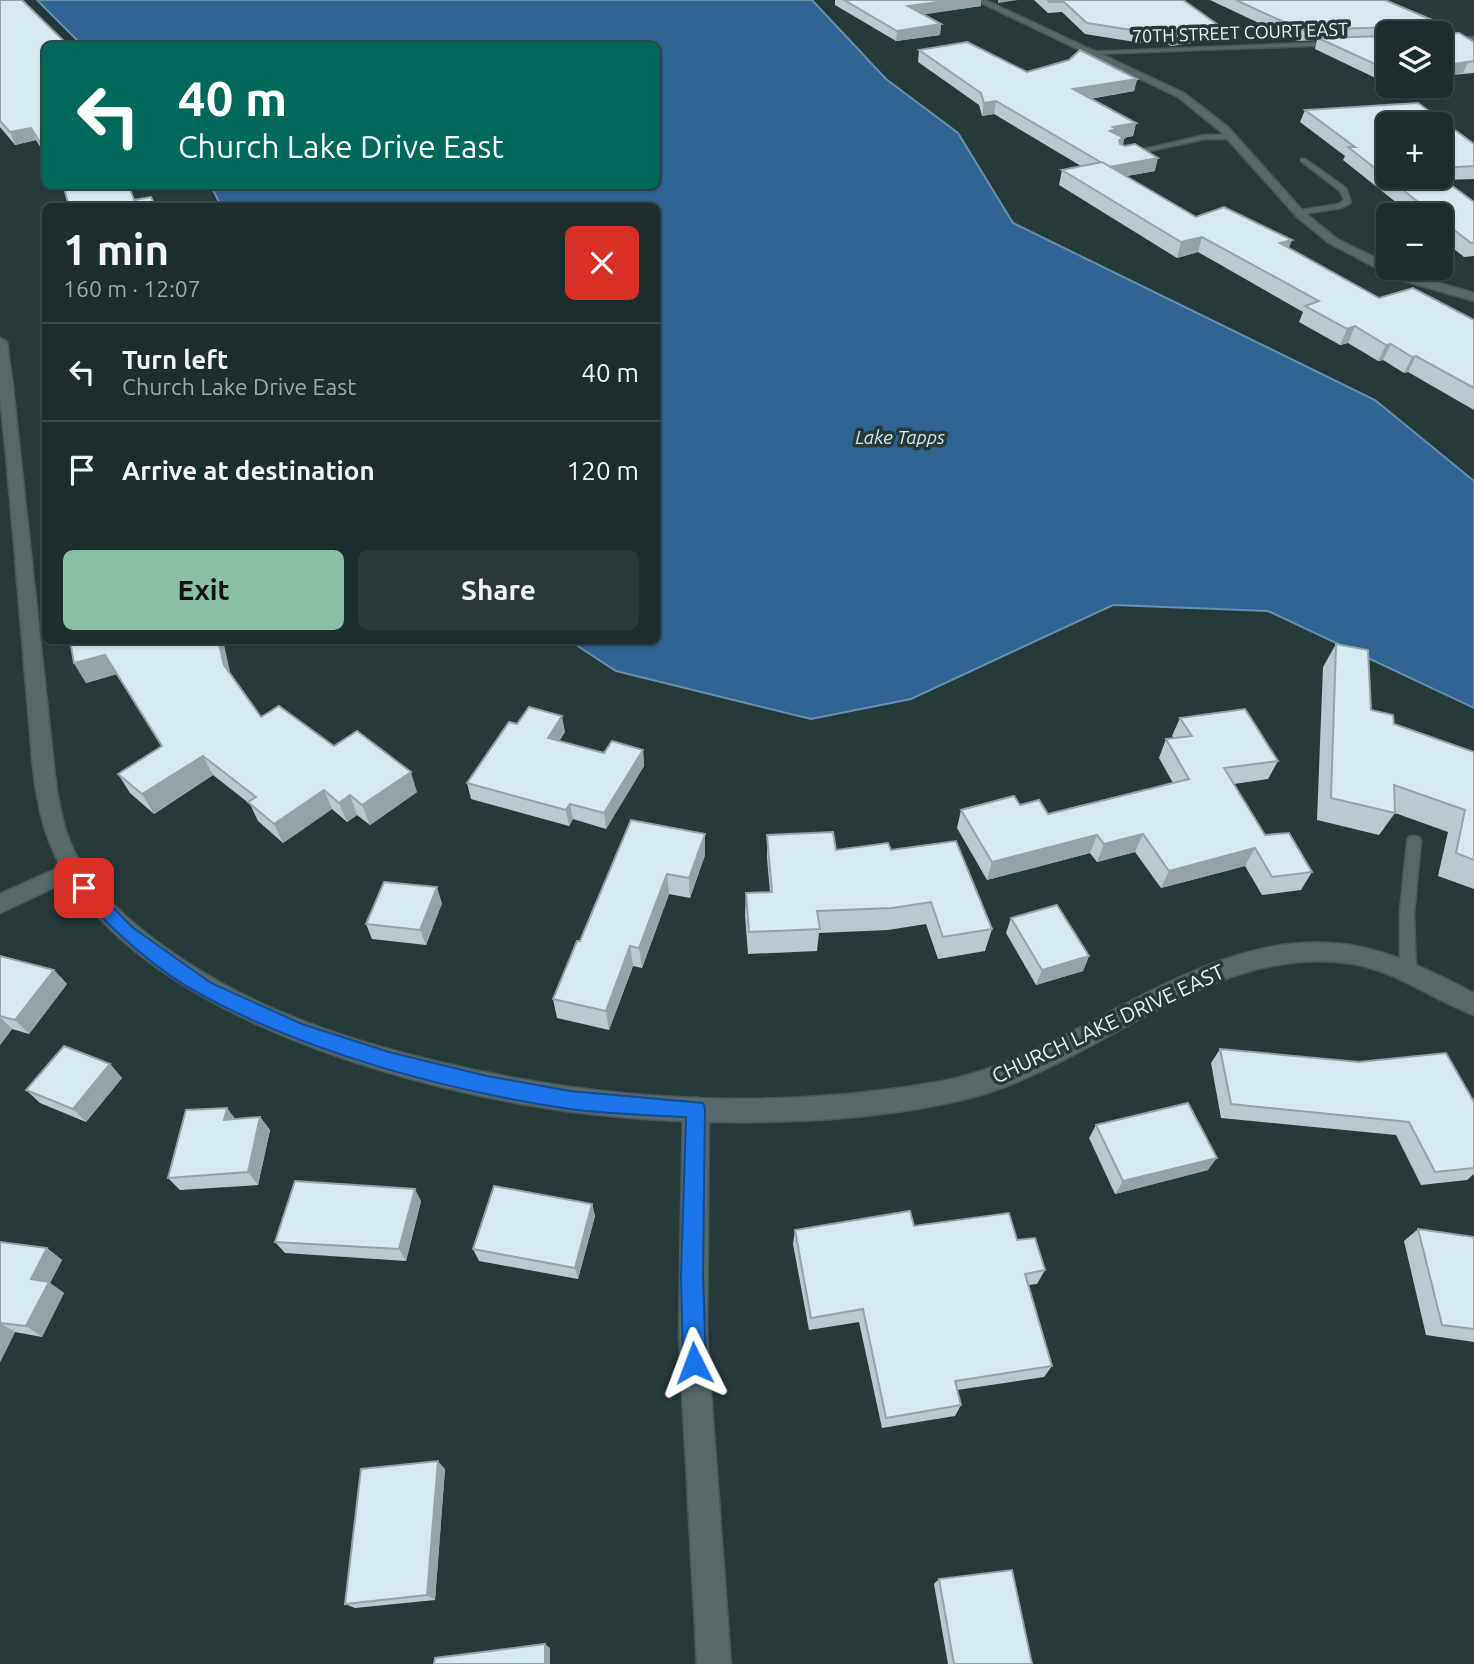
<!DOCTYPE html>
<meta charset="utf-8">
<style>
body{margin:0;font-family:Ubuntu,sans-serif;background:#2a3838;color:#f1f3f6;height:100vh;display:flex;flex-direction:column;font-size:26px;white-space:nowrap}
*{box-sizing:border-box;margin:0}
p{font-size:23px;color:#a0a7a9}
.icon{flex:none;width:38px;height:38px;fill:none;stroke:currentColor;stroke-width:2;stroke-linecap:round;stroke-linejoin:round}
.map{position:relative;flex:1;overflow:hidden}
.drawer{position:absolute;left:42px;top:203px;width:618px;height:441px;display:flex;flex-direction:column;background:#1d2c2c;border-radius:10px;box-shadow:0 2px 5px #0004,0 0 0 2px #3b4848}
.drawer>*{flex:none}
.hud{position:absolute;left:42px;top:42px;width:618px;height:147px;border-radius:10px;box-shadow:0 2px 5px #0004,0 0 0 2px #3b4848;background:#00695c;color:#fff;overflow:hidden}
.fabs{position:absolute;left:1376px;top:21px;display:grid;gap:14px}
.fabs a{display:grid;place-items:center;width:77px;height:77px;border-radius:10px;background:#1d2c2c;box-shadow:0 2px 5px #0004,0 0 0 2px #3b4848;font-size:35px}
.pin{position:absolute;display:grid;place-items:center;width:60px;height:60px;color:#fff;margin:-30px;border-radius:14px;box-shadow:0 4px 10px #0006}
.me{position:absolute;width:77px;margin:-38px;rotate:357deg;stroke-linejoin:round;filter:drop-shadow(0 0 5px #0008)}
.turn{display:flex;align-items:center;gap:24px;height:147px;padding:0 21px;font-size:32px}
.turn .icon{width:91px;height:91px;stroke-width:2.5}
.turn b{display:block;font-size:49px;line-height:60px}
.round{display:grid;place-items:center;flex:none;width:74px;height:74px;border-radius:10px;background:#2a3838}
.overview{display:flex;align-items:center;justify-content:space-between;height:119px;padding:0 21px}
h1{font-size:42px;font-weight:600;line-height:52px}
.primary-button{display:flex;gap:14px;margin-top:auto;padding:14px 21px}
.primary-button a{flex:1;height:80px;border-radius:10px;background:#8abfa5;color:#111;font-size:28px;font-weight:600;line-height:80px;text-align:center}
.primary-button a+a{background:#2a3838;color:#f1f3f6}
ul{padding:0;list-style:none}
li{display:flex;align-items:center;gap:21px;height:98px;padding:0 21px;border-top:2px solid #3b4848}
li div{flex:1}
li b{display:block;font-size:26px}
li em{font-style:normal}
.map>svg:first-child{display:block}
.water{fill:#2f6392;stroke:#668eaf;stroke-width:2}
.lines{fill:none;stroke-linecap:round;stroke-linejoin:round}
.lane-casing{stroke:#475858;stroke-width:3}
.street-casing{stroke:#475858;stroke-width:3}
.secondary-casing{stroke:#475858;stroke-width:3}
.lane{fill:#566969;fill-rule:evenodd}
.street{fill:#566969;fill-rule:evenodd}
.secondary{fill:#566969;fill-rule:evenodd}
.wall{fill:#b7c8cf;fill-rule:evenodd}
.shaded-wall{fill:#95a3a9}
.building{fill:#d5e9f1;stroke:#95a3a9;stroke-width:2}
.route{fill:#1a73e8;stroke:#114b97;stroke-width:2}
.labels{text-anchor:middle;stroke-width:7;stroke-linejoin:round;paint-order:stroke}
.far-street-label{font-size:18px;fill:#e8f3f3;stroke:#273a3a}
.far-water-label{font-size:19px;font-style:italic;fill:#d5e4f2;stroke:#273a3a}
.street-label{font-size:21px;fill:#e8f3f3;stroke:#273a3a}
</style>
<div class="map">
<svg width="1474" height="1664" viewBox="0 0 1474 1664">
<rect width="100%" height="100%" fill="#273a3a"/>
<path class="water" d="M 37,0 L 812,0 L 886,79 L 958,133 L 1013,223 L 1375,400 L 1474,481 L 1474,708 L 1268,611 L 1113,605 L 911,699 L 811,719 L 616,671 L 570,641 L 656,640 L 656,206 L 221,206 L 211,186 L 656,186 L 656,46 L 82,45 Z"/>
<g class="lines">
<g class="lane-casing">
<g id="lane">
<path d="M 1474,37 L 1474,41 L 1440,42 L 1440,38 Z"/>
<path d="M 1332,42 L 1334,45 L 1092,54 L 1089,52 Z"/>
<path d="M 1205,135 L 1231,135 L 1234,137 L 1231,139 L 1205,139 L 1126,156 L 1123,154 Z"/>
<path d="M 1301,159 L 1305,159 L 1346,188 L 1351,203 L 1341,208 L 1296,215 L 1296,211 L 1339,204 L 1344,200 L 1340,191 L 1301,161 Z"/>
<path d="M 1414,836 L 1419,837 L 1421,841 L 1414,913 L 1416,972 L 1413,977 L 1408,979 L 1403,977 L 1400,972 L 1400,913 L 1407,841 L 1409,837 Z"/>
</g>
</g>
<g class="street-casing">
<g id="street">
<path d="M 975,0 L 985,0 L 1184,93 L 1228,127 L 1305,213 L 1337,239 L 1388,264 L 1388,268 L 1474,293 L 1474,301 L 1397,279 L 1329,243 L 1297,217 L 1220,131 L 1178,97 Z"/>
<path d="M 73,861 L 81,863 L 84,869 L 81,875 L 0,913 L 0,894 Z"/>
<path d="M 696,1097 L 705,1101 L 709,1109 L 707,1337 L 731,1664 L 697,1664 L 679,1337 L 683,1109 L 687,1101 Z"/>
</g>
</g>
<g class="secondary-casing">
<path id="secondary" d="M 0,338 L 7,342 L 13,387 L 55,776 C 59,805 64,835 79,860 C 104,903 147,936 188,963 C 265,1013 351,1041 439,1062 C 602,1101 772,1111 938,1082 C 1078,1057 1210,918 1356,946 C 1398,954 1437,974 1474,993 L 1474,1015 C 1433,1000 1398,972 1354,964 C 1212,941 1100,1064 970,1098 C 862,1125 721,1127 610,1116 C 440,1100 136,1022 55,855 C 32,807 32,750 27,697 C 18,597 11,497 0,397 Z"/>
</g>
<use href="#lane" class="lane"/>
<use href="#street" class="street"/>
<use href="#secondary" class="secondary"/>
</g>
<g class="wall">
<path d="M 0,0 L 46,46 L 46,156 L 36,140 L 15,145 L 0,127 Z"/>
<path d="M 835,0 L 981,0 L 981,6 L 923,14 L 941,24 L 940,35 L 896,41 L 835,5 Z"/>
<path d="M 1034,0 L 1183,0 L 1224,29 L 1221,39 L 1171,46 L 1155,37 L 1148,44 L 1085,34 L 1062,12 L 1048,13 Z"/>
<path d="M 1210,0 L 1385,0 L 1443,33 L 1474,42 L 1474,73 L 1440,76 L 1440,33 L 1388,33 L 1388,84 L 1315,49 L 1317,40 L 1297,41 Z"/>
<path d="M 919,50 L 1027,72 L 1137,79 L 1134,91 L 1090,99 L 1136,123 L 1133,136 L 1123,138 L 1124,138 L 1123,145 L 1155,171 L 1126,176 L 1196,217 L 1289,248 L 1379,298 L 1474,320 L 1474,410 L 1408,372 L 1404,373 L 1383,360 L 1378,361 L 1348,343 L 1340,345 L 1299,322 L 1303,312 L 1198,252 L 1177,258 L 1059,185 L 1062,170 L 1081,166 L 994,114 L 982,116 L 979,105 L 918,62 Z"/>
<path d="M 1418,103 L 1474,144 L 1474,179 L 1445,180 L 1474,202 L 1474,256 L 1464,257 L 1440,238 L 1440,215 L 1412,215 L 1343,160 L 1345,156 L 1300,122 L 1305,110 ZM 1388,124 L 1440,124 L 1440,177 L 1388,177 Z"/>
<path d="M 70,640 L 231,675 L 261,717 L 334,746 L 417,792 L 370,825 L 357,815 L 347,822 L 332,809 L 283,843 L 258,821 L 250,804 L 213,775 L 154,814 L 130,793 L 118,774 L 162,747 L 117,674 L 86,683 L 74,663 Z"/>
<path d="M 1336,644 L 1371,710 L 1394,724 L 1474,752 L 1474,889 L 1438,876 L 1448,832 L 1395,813 L 1379,835 L 1317,820 L 1323,667 Z"/>
<path d="M 1180,718 L 1278,761 L 1268,779 L 1234,784 L 1265,835 L 1312,872 L 1301,890 L 1262,895 L 1245,866 L 1161,888 L 1135,852 L 1097,862 L 1090,853 L 987,880 L 957,828 L 961,810 L 1020,805 L 1048,814 L 1173,783 L 1159,758 L 1166,739 L 1174,738 L 1172,736 Z"/>
<path d="M 517,724 L 565,732 L 559,741 L 604,753 L 643,750 L 644,766 L 606,829 L 573,819 L 569,826 L 471,799 L 467,783 Z"/>
<path d="M 631,820 L 705,855 L 690,898 L 669,894 L 642,968 L 633,966 L 609,1030 L 557,1018 L 553,999 L 580,941 Z"/>
<path d="M 767,835 L 836,850 L 891,850 L 992,929 L 985,951 L 938,959 L 926,924 L 888,930 L 819,933 L 817,951 L 748,954 L 745,915 L 746,893 L 770,892 L 767,858 Z"/>
<path d="M 442,903 L 426,945 L 372,939 L 366,924 Z"/>
<path d="M 1011,918 L 1089,956 L 1083,971 L 1036,985 L 1006,933 Z"/>
<path d="M 0,956 L 54,970 L 67,984 L 29,1034 L 12,1029 L 0,1045 Z"/>
<path d="M 1220,1049 L 1474,1102 L 1474,1174 L 1467,1180 L 1421,1185 L 1396,1135 L 1221,1118 L 1211,1063 Z"/>
<path d="M 110,1064 L 122,1078 L 86,1122 L 40,1103 L 26,1090 Z"/>
<path d="M 260,1117 L 270,1130 L 258,1185 L 180,1190 L 168,1178 Z"/>
<path d="M 1096,1125 L 1208,1170 L 1115,1194 L 1089,1138 Z"/>
<path d="M 421,1201 L 406,1261 L 285,1253 L 275,1242 Z"/>
<path d="M 592,1204 L 595,1216 L 578,1279 L 479,1261 L 473,1249 Z"/>
<path d="M 914,1226 L 1017,1240 L 1045,1270 L 1037,1284 L 1028,1285 L 1052,1366 L 1044,1377 L 957,1390 L 961,1405 L 955,1416 L 882,1428 L 859,1322 L 809,1330 L 793,1244 L 795,1230 Z"/>
<path d="M 1418,1229 L 1474,1237 L 1474,1342 L 1426,1335 L 1404,1241 Z"/>
<path d="M 0,1242 L 47,1248 L 62,1260 L 50,1283 L 64,1293 L 42,1337 L 15,1332 L 0,1362 Z"/>
<path d="M 445,1469 L 435,1600 L 355,1608 L 345,1604 Z"/>
<path d="M 939,1579 L 1032,1664 L 948,1664 L 934,1584 Z"/>
</g>
<g class="shaded-wall">
<path d="M 952,0 L 981,0 L 981,6 L 907,17 L 908,6 Z"/>
<path d="M 998,0 L 1018,0 L 998,3 Z"/>
<path d="M 941,24 L 940,35 L 896,41 L 897,31 Z"/>
<path d="M 1158,27 L 1155,37 L 1148,44 L 1151,33 Z"/>
<path d="M 1224,29 L 1221,39 L 1171,46 L 1174,35 Z"/>
<path d="M 1468,62 L 1463,73 L 1440,76 L 1440,66 Z"/>
<path d="M 1137,79 L 1134,91 L 1070,102 L 1073,89 Z"/>
<path d="M 996,101 L 994,114 L 982,116 L 984,103 Z"/>
<path d="M 1136,123 L 1133,136 L 1115,139 L 1107,144 L 1113,127 Z"/>
<path d="M 31,128 L 36,140 L 15,145 L 10,132 Z"/>
<path d="M 1124,138 L 1121,152 L 1119,140 Z"/>
<path d="M 1158,158 L 1155,171 L 1105,180 L 1108,167 Z"/>
<path d="M 1202,237 L 1198,252 L 1177,258 L 1181,242 Z"/>
<path d="M 1292,240 L 1286,256 L 1280,243 Z"/>
<path d="M 1355,326 L 1348,343 L 1340,345 L 1347,329 Z"/>
<path d="M 1391,344 L 1383,360 L 1378,361 L 1386,345 Z"/>
<path d="M 1416,356 L 1408,372 L 1404,373 L 1412,357 Z"/>
<path d="M 218,640 L 223,640 L 233,685 L 224,665 Z"/>
<path d="M 105,655 L 117,674 L 86,683 L 74,663 Z"/>
<path d="M 562,716 L 565,732 L 551,754 L 548,738 Z"/>
<path d="M 643,750 L 644,766 L 606,829 L 604,813 Z"/>
<path d="M 203,756 L 213,775 L 154,814 L 142,794 Z"/>
<path d="M 411,772 L 417,792 L 370,825 L 362,805 Z"/>
<path d="M 324,790 L 332,809 L 283,843 L 274,824 Z"/>
<path d="M 350,795 L 357,815 L 347,822 L 339,803 Z"/>
<path d="M 570,804 L 573,819 L 569,826 L 566,810 Z"/>
<path d="M 705,834 L 705,855 L 690,898 L 689,878 Z"/>
<path d="M 1143,834 L 1135,852 L 1097,862 L 1104,844 Z"/>
<path d="M 1097,835 L 1090,853 L 987,880 L 992,862 Z"/>
<path d="M 1255,848 L 1245,866 L 1161,888 L 1169,871 Z"/>
<path d="M 667,874 L 669,894 L 642,968 L 639,948 Z"/>
<path d="M 437,887 L 442,903 L 426,945 L 420,930 Z"/>
<path d="M 630,946 L 633,966 L 609,1030 L 606,1011 Z"/>
<path d="M 1089,956 L 1083,971 L 1036,985 L 1042,970 Z"/>
<path d="M 54,970 L 67,984 L 29,1034 L 15,1020 Z"/>
<path d="M 0,1017 L 12,1029 L 0,1045 Z"/>
<path d="M 110,1064 L 122,1078 L 86,1122 L 73,1109 Z"/>
<path d="M 227,1108 L 237,1121 L 224,1120 Z"/>
<path d="M 260,1117 L 270,1130 L 258,1185 L 248,1172 Z"/>
<path d="M 1217,1158 L 1208,1170 L 1115,1194 L 1123,1181 Z"/>
<path d="M 415,1189 L 421,1201 L 406,1261 L 399,1249 Z"/>
<path d="M 592,1204 L 595,1216 L 578,1279 L 575,1268 Z"/>
<path d="M 47,1248 L 62,1260 L 50,1283 L 64,1293 L 42,1337 L 26,1326 L 31,1279 Z"/>
<path d="M 0,1323 L 15,1332 L 0,1362 Z"/>
<path d="M 438,1461 L 445,1469 L 435,1600 L 427,1595 Z"/>
<path d="M 545,1644 L 550,1648 L 550,1664 L 545,1664 Z"/>
</g>
<g class="building">
<path d="M 0,0 L 22,0 L 69,46 L 46,46 L 46,152 L 31,128 L 10,132 L 0,121 Z"/>
<path d="M 844,0 L 952,0 L 908,6 L 941,24 L 897,31 Z"/>
<path d="M 1047,0 L 1183,0 L 1224,29 L 1174,35 L 1158,27 L 1151,33 L 1087,23 L 1064,2 L 1050,2 Z"/>
<path d="M 1236,0 L 1385,0 L 1444,25 L 1443,33 L 1459,33 L 1474,42 L 1474,61 L 1440,66 L 1440,33 L 1393,33 L 1394,27 L 1301,30 Z"/>
<path d="M 1388,36 L 1388,70 L 1318,38 Z"/>
<path d="M 967,42 L 1027,72 L 1069,60 L 1080,50 L 1137,79 L 1073,89 L 1136,123 L 1113,127 L 1117,129 L 1110,131 L 1124,138 L 1119,140 L 1120,144 L 1125,146 L 1135,144 L 1158,158 L 1109,167 L 996,101 L 984,103 L 981,93 L 919,50 Z"/>
<path d="M 1418,103 L 1474,144 L 1474,166 L 1440,168 L 1440,124 L 1388,124 L 1388,177 L 1440,177 L 1474,202 L 1474,243 L 1471,243 L 1440,219 L 1440,215 L 1435,215 L 1348,147 L 1355,147 L 1305,110 Z"/>
<path d="M 1102,162 L 1196,217 L 1224,207 L 1292,240 L 1280,243 L 1379,298 L 1413,288 L 1474,320 L 1474,388 L 1416,356 L 1412,357 L 1391,344 L 1386,345 L 1355,326 L 1347,329 L 1305,306 L 1319,301 L 1202,237 L 1181,242 L 1062,170 Z"/>
<path d="M 65,186 L 129,186 L 134,200 L 151,197 L 155,206 L 69,206 L 64,188 L 66,187 Z"/>
<path d="M 70,640 L 218,640 L 224,665 L 261,717 L 279,706 L 334,746 L 357,731 L 411,772 L 362,805 L 350,795 L 339,803 L 324,790 L 274,824 L 248,802 L 256,797 L 203,756 L 142,794 L 118,774 L 162,746 L 105,655 L 74,663 Z"/>
<path d="M 1336,644 L 1368,650 L 1371,710 L 1393,715 L 1394,724 L 1474,752 L 1474,860 L 1456,853 L 1465,810 L 1394,785 L 1395,813 L 1331,798 Z"/>
<path d="M 529,707 L 562,716 L 548,738 L 604,753 L 612,741 L 643,750 L 604,813 L 570,804 L 566,810 L 467,783 L 509,722 L 517,724 Z"/>
<path d="M 1245,709 L 1278,761 L 1224,768 L 1265,835 L 1289,833 L 1312,872 L 1272,877 L 1255,848 L 1169,871 L 1143,834 L 1104,844 L 1097,835 L 992,862 L 961,810 L 1014,796 L 1020,805 L 1039,800 L 1048,814 L 1189,779 L 1166,739 L 1192,736 L 1180,718 Z"/>
<path d="M 631,820 L 705,834 L 689,878 L 667,874 L 639,948 L 630,946 L 606,1011 L 553,999 L 577,941 L 580,941 Z"/>
<path d="M 833,832 L 836,850 L 888,843 L 891,850 L 956,841 L 992,929 L 943,937 L 931,902 L 892,908 L 817,911 L 820,929 L 749,932 L 746,893 L 772,892 L 767,835 Z"/>
<path d="M 384,882 L 437,887 L 420,930 L 366,924 Z"/>
<path d="M 1057,905 L 1089,956 L 1042,970 L 1011,918 Z"/>
<path d="M 0,956 L 54,970 L 15,1020 L 0,1016 Z"/>
<path d="M 64,1046 L 110,1064 L 73,1109 L 26,1090 Z"/>
<path d="M 1220,1049 L 1359,1062 L 1446,1053 L 1474,1102 L 1474,1168 L 1435,1172 L 1409,1122 L 1231,1104 Z"/>
<path d="M 1188,1103 L 1217,1158 L 1123,1181 L 1096,1125 Z"/>
<path d="M 227,1108 L 224,1120 L 260,1117 L 248,1172 L 168,1178 L 186,1110 Z"/>
<path d="M 295,1181 L 415,1189 L 399,1249 L 275,1242 Z"/>
<path d="M 494,1186 L 592,1204 L 575,1268 L 473,1249 Z"/>
<path d="M 910,1211 L 914,1226 L 1009,1213 L 1017,1240 L 1035,1238 L 1045,1270 L 1025,1274 L 1052,1366 L 955,1381 L 961,1405 L 886,1418 L 863,1309 L 811,1318 L 795,1230 Z"/>
<path d="M 1418,1229 L 1474,1237 L 1474,1329 L 1442,1325 Z"/>
<path d="M 0,1242 L 47,1248 L 31,1279 L 49,1282 L 26,1326 L 0,1323 Z"/>
<path d="M 438,1461 L 427,1595 L 345,1604 L 361,1469 Z"/>
<path d="M 1012,1570 L 1032,1664 L 954,1664 L 939,1579 Z"/>
<path d="M 545,1644 L 545,1664 L 434,1664 L 435,1658 Z"/>
</g>
<path class="route" d="M 84,882 L 90,884 L 132,927 L 211,983 L 302,1024 L 389,1052 L 487,1076 L 570,1091 L 703,1103 L 705,1109 L 703,1276 L 706,1363 L 702,1371 L 694,1374 L 687,1371 L 683,1363 L 681,1276 L 686,1117 C 647,1115 608,1114 569,1109 C 449,1091 307,1053 200,994 C 154,969 114,931 78,893 L 76,888 L 78,884 Z"/>
<g class="labels">
<g class="far-street-label">
<text transform="translate(1240 33) rotate(-2)" y="6">70TH STREET COURT EAST</text>
</g>
<g class="far-water-label">
<text x="900" y="444">Lake Tapps</text>
</g>
<g class="street-label">
<text transform="translate(1108 1024) rotate(-25)" y="7">CHURCH LAKE DRIVE EAST</text>
</g>
</g>
</svg>
<div class="fabs">
<a><svg class="icon" aria-label="layers" viewBox="0 0 24 24"><path d="M12 4l9 5-9 5-9-5zM3 14l9 5 9-5"/></svg></a>
<a>+</a>
<a>−</a>
</div>
<div class="pin" style="left:84px;top:888px;background:#d93025"><svg class="icon" aria-label="arrive" viewBox="0 0 24 24"><path d="M6 21V4h12l-3 4 3 4H6"/></svg></div>
<svg class="me" style="left:694px;top:1363px" viewBox="-20 -20 40 40"><path d="M0-17L14 15 0 8-14 15z" fill="#1a73e8" stroke="#fff" stroke-width="4"/></svg>
<div class="hud">
<div class="turn"><svg class="icon" aria-label="left" viewBox="0 0 24 24"><path d="M17 20v-9H6M10 6l-5 5 5 5"/></svg><div><b>40 m</b>Church Lake Drive East</div></div>
</div>
<section class="drawer">
<div class="overview"><div><h1>1 min</h1><p>160 m · 12:07</p></div><a class="round" style="background:#d93025;color:#fff"><svg class="icon" aria-label="close" viewBox="0 0 24 24"><path d="M6 6l12 12M18 6L6 18"/></svg></a></div>
<ul>
<li><svg class="icon" aria-label="left" viewBox="0 0 24 24"><path d="M17 20v-9H6M10 6l-5 5 5 5"/></svg><div><b>Turn left</b><p>Church Lake Drive East</p></div><em>40 m</em></li>
<li><svg class="icon" aria-label="arrive" viewBox="0 0 24 24"><path d="M6 21V4h12l-3 4 3 4H6"/></svg><div><b>Arrive at destination</b></div><em>120 m</em></li>
</ul>
<div class="primary-button"><a>Exit</a><a>Share</a></div>
</section>
</div>
